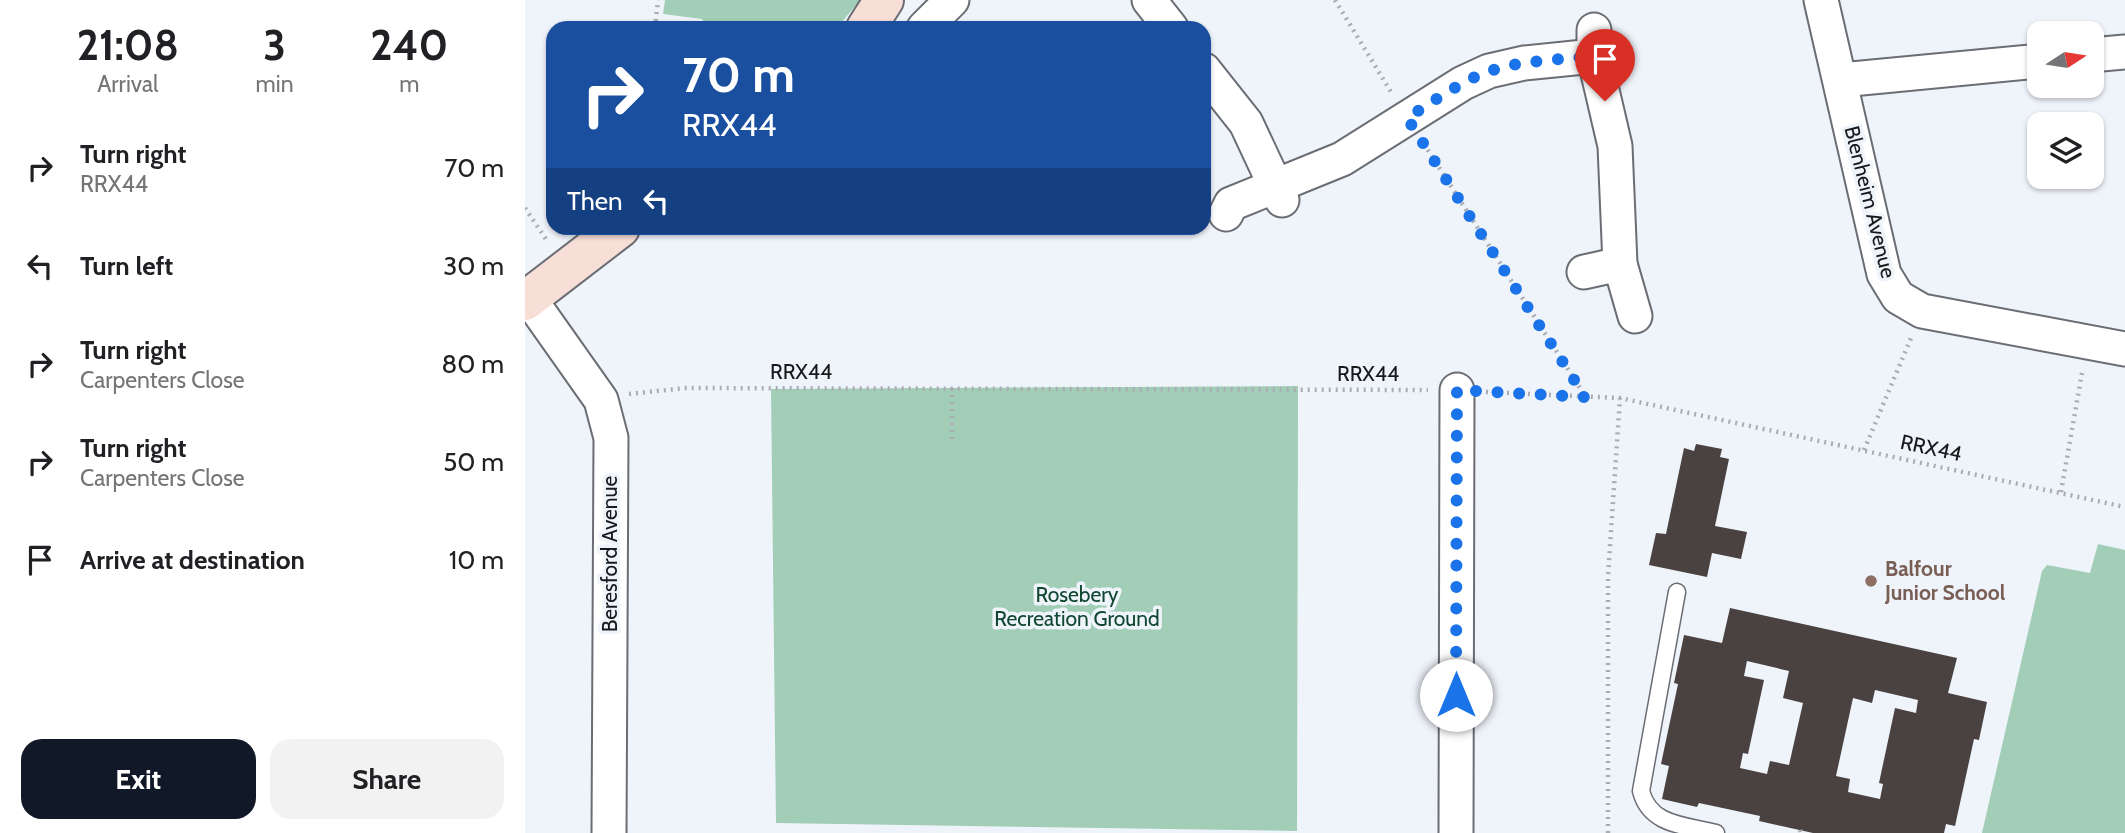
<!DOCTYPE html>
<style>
body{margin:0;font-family:Cabin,sans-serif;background:#f2f2f2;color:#202124;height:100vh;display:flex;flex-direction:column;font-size:26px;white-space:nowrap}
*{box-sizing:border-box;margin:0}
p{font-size:23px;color:#757577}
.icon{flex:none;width:38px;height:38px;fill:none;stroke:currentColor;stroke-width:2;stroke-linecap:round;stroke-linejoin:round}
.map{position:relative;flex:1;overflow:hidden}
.sheet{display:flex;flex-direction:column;background:#fff;width:525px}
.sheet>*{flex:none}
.hud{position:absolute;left:21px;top:21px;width:665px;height:214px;border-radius:21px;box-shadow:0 2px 5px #0004;background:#1a4fa0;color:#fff;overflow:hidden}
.needle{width:46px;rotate:78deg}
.fabs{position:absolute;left:1502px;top:21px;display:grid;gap:14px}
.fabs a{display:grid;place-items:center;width:77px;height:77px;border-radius:14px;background:#fff;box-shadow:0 2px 5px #0004;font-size:35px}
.pin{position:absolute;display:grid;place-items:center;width:60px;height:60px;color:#fff;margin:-72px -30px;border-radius:50% 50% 50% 0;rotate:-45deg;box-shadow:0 0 7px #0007}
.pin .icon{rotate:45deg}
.me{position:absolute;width:77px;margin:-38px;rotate:0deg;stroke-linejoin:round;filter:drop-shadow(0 0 5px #0008)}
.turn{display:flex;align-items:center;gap:24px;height:147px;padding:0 21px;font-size:32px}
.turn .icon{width:91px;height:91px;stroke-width:2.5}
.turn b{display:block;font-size:49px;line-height:60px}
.then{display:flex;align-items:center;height:66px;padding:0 21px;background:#0003;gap:14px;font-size:26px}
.eta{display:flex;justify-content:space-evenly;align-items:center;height:119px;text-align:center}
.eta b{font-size:42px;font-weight:800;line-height:49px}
.cta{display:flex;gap:14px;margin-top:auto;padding:14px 21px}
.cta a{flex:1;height:80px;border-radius:21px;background:#111827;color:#fff;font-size:28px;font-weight:800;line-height:80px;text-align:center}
.cta a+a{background:#f2f2f2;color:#202124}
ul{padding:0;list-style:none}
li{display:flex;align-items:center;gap:21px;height:98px;padding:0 21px}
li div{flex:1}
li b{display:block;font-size:26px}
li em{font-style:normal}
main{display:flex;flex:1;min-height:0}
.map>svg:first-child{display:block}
.green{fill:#a2cdb7}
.building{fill:#494241;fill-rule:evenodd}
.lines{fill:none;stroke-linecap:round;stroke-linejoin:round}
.lane-casing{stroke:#6a6d74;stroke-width:19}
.street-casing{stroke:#6a6d74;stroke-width:37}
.secondary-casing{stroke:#6a6d74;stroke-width:42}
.path{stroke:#a9acb2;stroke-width:4.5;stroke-dasharray:2 5;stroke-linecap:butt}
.lane{stroke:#fff;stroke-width:16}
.street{stroke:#fff;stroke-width:33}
.secondary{stroke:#f7ded6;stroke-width:38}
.route{stroke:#1a73e8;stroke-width:12;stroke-dasharray:0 21.6}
.education-dot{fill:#8d6e63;stroke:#eff3fa;stroke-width:2.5}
.labels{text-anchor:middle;stroke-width:7;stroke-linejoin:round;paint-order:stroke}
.street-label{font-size:21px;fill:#18191b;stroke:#eff3fa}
.education-label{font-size:21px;font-weight:bold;fill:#785e54;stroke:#eff3fa;text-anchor:start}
.park-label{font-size:21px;fill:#104731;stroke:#eff3fa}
</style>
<main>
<section class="sheet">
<div class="eta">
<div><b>21:08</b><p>Arrival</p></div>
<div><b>3</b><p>min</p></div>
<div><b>240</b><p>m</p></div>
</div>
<ul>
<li><svg class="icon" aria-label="right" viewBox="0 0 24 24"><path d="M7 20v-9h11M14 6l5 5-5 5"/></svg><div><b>Turn right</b><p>RRX44</p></div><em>70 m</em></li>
<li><svg class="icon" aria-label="left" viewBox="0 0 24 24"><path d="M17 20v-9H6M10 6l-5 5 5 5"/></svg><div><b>Turn left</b></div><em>30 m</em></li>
<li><svg class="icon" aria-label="right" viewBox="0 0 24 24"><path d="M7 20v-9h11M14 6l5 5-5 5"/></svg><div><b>Turn right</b><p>Carpenters Close</p></div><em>80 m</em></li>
<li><svg class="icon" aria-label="right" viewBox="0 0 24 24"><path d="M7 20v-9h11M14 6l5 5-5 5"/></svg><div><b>Turn right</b><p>Carpenters Close</p></div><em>50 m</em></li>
<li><svg class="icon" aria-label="arrive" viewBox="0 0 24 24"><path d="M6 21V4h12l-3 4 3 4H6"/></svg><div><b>Arrive at destination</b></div><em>10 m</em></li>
</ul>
<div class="cta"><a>Exit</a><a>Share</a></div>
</section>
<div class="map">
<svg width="1600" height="833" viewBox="0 0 1600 833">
<rect width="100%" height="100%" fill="#eff3fa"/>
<g class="green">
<path d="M 140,0 L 335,0 L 312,28 L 184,28 L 177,19 L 138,14 Z"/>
<path d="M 773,386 L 772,831 L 251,823 L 246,389 Z"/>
<path d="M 1573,544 L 1600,550 L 1600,833 L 1457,833 L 1517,571 L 1522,565 L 1565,573 Z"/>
</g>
<g class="building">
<path d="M 1171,444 L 1197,449 L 1195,457 L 1204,459 L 1190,526 L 1222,532 L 1216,559 L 1187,553 L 1182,577 L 1124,565 L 1131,533 L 1141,534 L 1159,448 L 1169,451 Z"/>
<path d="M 1205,608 L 1432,658 L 1423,693 L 1462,702 L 1454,740 L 1449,739 L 1430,826 L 1421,824 L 1419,833 L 1288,833 L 1234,821 L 1235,816 L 1174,803 L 1172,807 L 1137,799 L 1144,766 L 1136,764 L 1153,684 L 1149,683 L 1159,635 L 1197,643 ZM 1222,661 L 1264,671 L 1258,698 L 1278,703 L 1264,765 L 1245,761 L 1242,774 L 1215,768 L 1218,753 L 1223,754 L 1239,680 L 1219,676 ZM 1350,690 L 1393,700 L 1391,713 L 1370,708 L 1354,783 L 1358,784 L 1355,799 L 1323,792 L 1325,779 L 1311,776 L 1328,698 L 1347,703 Z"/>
</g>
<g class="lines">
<g class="lane-casing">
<path id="lane" d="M 1152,592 L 1116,791 C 1125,826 1160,825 1191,833"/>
</g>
<g class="street-casing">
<g id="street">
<path d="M 624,0 L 646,28"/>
<path d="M 1296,0 L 1359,274 L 1373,297 L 1397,311 L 1600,349"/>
<path d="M 399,28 L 427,0"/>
<path d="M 1069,30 L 1069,56 L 1090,146 L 1095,264 L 1110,316"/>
<path d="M 1566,55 L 1600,52"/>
<path d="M 679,70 L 721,123 L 757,200"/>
<path d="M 1316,80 L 1514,61"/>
<path d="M 701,214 L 706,204 L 817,159 L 938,83 L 964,71 L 999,63 L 1069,56"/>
<path d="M 1059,272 L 1095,264"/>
<path d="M 4,298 L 76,400 L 86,438 L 84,833"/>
<path d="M 931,833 L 932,390"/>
</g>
</g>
<g class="secondary-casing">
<g id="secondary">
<path d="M 341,28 L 359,0"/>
<path d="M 0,301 L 95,228"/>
</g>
</g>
<g class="path">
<path d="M 810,0 L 866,92"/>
<path d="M 130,28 L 133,0"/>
<path d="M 899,144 L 1060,396"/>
<path d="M 0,208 L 23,242"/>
<path d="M 427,388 L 427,444"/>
<path d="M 961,392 L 1095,398 L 1600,507"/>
<path d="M 104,394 L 161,388 L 903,390"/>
<path d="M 1339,450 L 1386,338"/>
<path d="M 1536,492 L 1557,373"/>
<path d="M 1275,830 L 1276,833"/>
<path d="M 1083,833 L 1083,576 L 1095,398"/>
</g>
<use href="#lane" class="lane"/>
<use href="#street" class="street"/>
<use href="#secondary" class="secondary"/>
</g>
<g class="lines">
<path class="route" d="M 931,695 L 932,390 L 1060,397 L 882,118 C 908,102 933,83 962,72 C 995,60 1034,60 1069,56 L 1080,101"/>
</g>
<circle class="education-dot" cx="1346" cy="581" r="7"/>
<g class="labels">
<g class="street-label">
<text transform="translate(1345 202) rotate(76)" y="7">Blenheim Avenue</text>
<text x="276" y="379">RRX44</text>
<text x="843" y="381">RRX44</text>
<text transform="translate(1406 448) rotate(12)" y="7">RRX44</text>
<text transform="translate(85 554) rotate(-90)" y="7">Beresford Avenue</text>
</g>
<g class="education-label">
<text x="1360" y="576">Balfour<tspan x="1360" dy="24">Junior School</tspan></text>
</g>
<g class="park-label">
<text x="552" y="602">Rosebery<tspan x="552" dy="24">Recreation Ground</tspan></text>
</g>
</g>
</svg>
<div class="fabs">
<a><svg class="needle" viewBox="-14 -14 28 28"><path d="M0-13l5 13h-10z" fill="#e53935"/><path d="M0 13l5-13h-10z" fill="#757577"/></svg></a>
<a><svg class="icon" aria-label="layers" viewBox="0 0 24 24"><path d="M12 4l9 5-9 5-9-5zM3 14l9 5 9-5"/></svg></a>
</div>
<div class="pin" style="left:1080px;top:101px;background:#d93025"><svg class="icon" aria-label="arrive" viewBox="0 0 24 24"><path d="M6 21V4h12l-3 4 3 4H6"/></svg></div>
<svg class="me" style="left:931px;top:695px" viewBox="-20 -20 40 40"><circle r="19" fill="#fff"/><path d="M0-13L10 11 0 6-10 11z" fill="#1a73e8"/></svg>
<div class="hud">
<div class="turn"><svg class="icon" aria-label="right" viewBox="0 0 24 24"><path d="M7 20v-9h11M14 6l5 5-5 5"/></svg><div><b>70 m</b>RRX44</div></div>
<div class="then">Then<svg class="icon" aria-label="left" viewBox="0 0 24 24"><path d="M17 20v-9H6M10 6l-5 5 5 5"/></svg></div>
</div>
</div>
</main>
